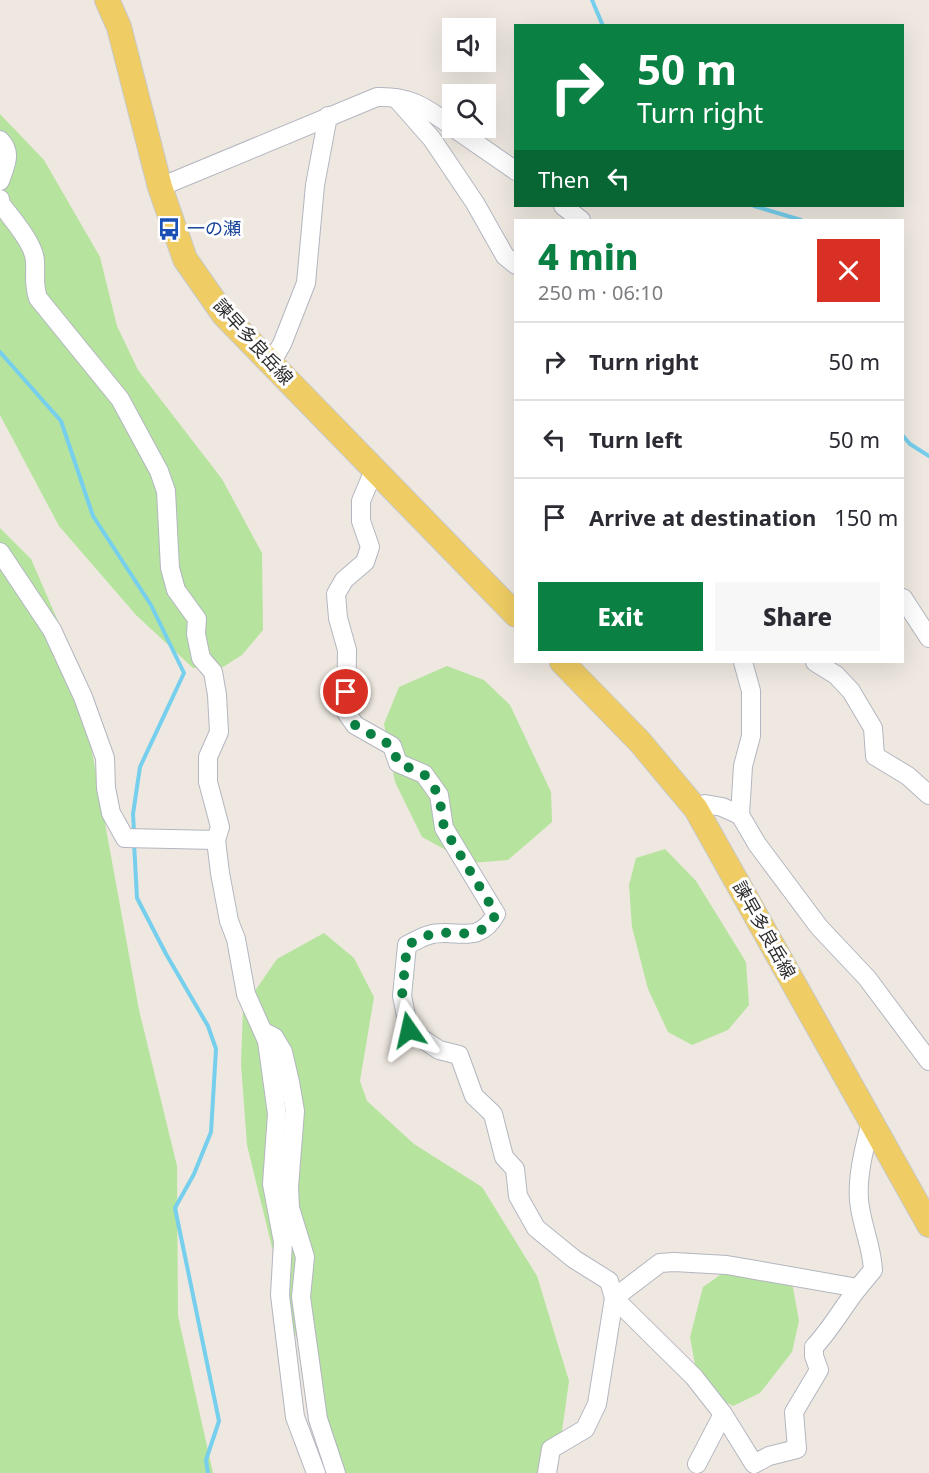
<!DOCTYPE html>
<meta charset="utf-8">
<style>
body{margin:0;font-family:"Noto Sans","Noto Sans JP",sans-serif;background:#f7f7f7;color:#2b2b33;height:100vh;display:flex;flex-direction:column;font-size:22px;white-space:nowrap}
*{box-sizing:border-box;margin:0}
p{font-size:20px;color:#7c7c81}
.icon{flex:none;width:33px;height:33px;fill:none;stroke:currentColor;stroke-width:2;stroke-linecap:round;stroke-linejoin:round}
.map{position:relative;flex:1;overflow:hidden}
.details{position:absolute;left:514px;top:219px;width:390px;height:444px;display:flex;flex-direction:column;background:#fff;border-radius:0px;box-shadow:0 6px 24px #0002}
.details>*{flex:none}
.banner{position:absolute;left:514px;top:24px;width:390px;height:183px;border-radius:0px;box-shadow:0 6px 24px #0002;background:#0b8043;color:#fff;overflow:hidden}
.tools{position:absolute;left:442px;top:18px;display:grid;gap:12px}
.tools a{display:grid;place-items:center;width:54px;height:54px;border-radius:0px;background:#fff;box-shadow:0 6px 24px #0002;font-size:30px}
.pin{position:absolute;display:grid;place-items:center;width:51px;height:51px;color:#fff;margin:-26px;border:3px solid #fff;border-radius:50%;box-shadow:0 2px 6px #0007}
.me{position:absolute;width:66px;margin:-33px;rotate:349deg;stroke-linejoin:round;filter:drop-shadow(0 0 4px #0008)}
.turn{display:flex;align-items:center;gap:21px;height:126px;padding:0 24px;font-size:27px}
.turn .icon{width:78px;height:78px;stroke-width:2.5}
.turn b{display:block;font-size:42px;line-height:51px}
.then{display:flex;align-items:center;height:57px;padding:0 24px;background:#0003;gap:12px;font-size:22px}
.round{display:grid;place-items:center;flex:none;width:63px;height:63px;border-radius:0px;background:#f7f7f7}
.head{display:flex;align-items:center;justify-content:space-between;height:102px;padding:0 24px}
h1{font-size:36px;font-weight:800;line-height:45px;color:#0b8043}
.button{display:flex;gap:12px;margin-top:auto;padding:12px 24px}
.button a{flex:1;height:69px;border-radius:0px;background:#0b8043;color:#fff;font-size:24px;font-weight:800;line-height:69px;text-align:center}
.button a+a{background:#f7f7f7;color:#2b2b33}
ul{padding:0;list-style:none}
li{display:flex;align-items:center;gap:18px;height:78px;padding:0 24px;border-top:2px solid #e1e1e2}
li div{flex:1}
li b{display:block;font-size:22px}
li em{font-style:normal}
.map>svg:first-child{display:block}
.green{fill:#b6e39e}
.lines{fill:none;stroke-linecap:round;stroke-linejoin:round}
.stream{stroke:#75cfed;stroke-width:4}
.minor-casing{stroke:#b3b6c0;stroke-width:20}
.major-casing{stroke:#c8c8c8;stroke-width:26}
.minor{stroke:#fff;stroke-width:18}
.major{stroke:#efcd64;stroke-width:24}
.route{stroke:#0b8043;stroke-width:10;stroke-dasharray:0 18}
.labels{text-anchor:middle;stroke-width:6;stroke-linejoin:round;paint-order:stroke}
.transit-label{font-size:18px;fill:#164399;stroke:#fff;text-anchor:start}
.street-label{font-size:18px;fill:#2d2d2d;stroke:#fff}
</style>
<div class="map">
<svg width="929" height="1473" viewBox="0 0 929 1473">
<rect width="100%" height="100%" fill="#eee8e0"/>
<g class="green">
<path d="M 0,114 L 44,160 L 100,257 L 117,326 L 138,370 L 222,479 L 262,553 L 263,630 L 242,655 L 223,667 L 193,668 L 136,615 L 59,526 L 0,415 Z"/>
<path d="M 0,528 L 31,559 L 67,642 L 93,757 L 139,1010 L 177,1166 L 178,1316 L 213,1473 L 0,1473 Z"/>
<path d="M 447,666 L 484,680 L 510,705 L 551,792 L 552,822 L 508,860 L 470,863 L 422,837 L 395,782 L 384,724 L 399,687 Z"/>
<path d="M 665,849 L 696,881 L 746,962 L 749,1005 L 728,1030 L 692,1045 L 668,1032 L 648,989 L 632,927 L 629,885 L 636,858 Z"/>
<path d="M 324,933 L 354,958 L 374,997 L 360,1081 L 367,1101 L 414,1144 L 482,1187 L 537,1276 L 569,1381 L 558,1460 L 547,1473 L 335,1473 L 280,1280 L 247,1145 L 241,1064 L 243,1008 L 277,959 Z"/>
<path d="M 744,1258 L 790,1271 L 799,1321 L 792,1352 L 760,1393 L 733,1406 L 699,1387 L 690,1337 L 703,1287 Z"/>
</g>
<g class="lines">
<g class="stream">
<path d="M 592,0 L 603,26"/>
<path d="M 754,206 L 801,220"/>
<path d="M 0,352 L 61,421 L 93,516 L 151,605 L 184,673 L 140,767 L 133,814 L 134,832"/>
<path d="M 903,436 L 910,444 L 929,456"/>
<path d="M 134,843 L 137,898 L 166,954 L 208,1026 L 216,1049 L 211,1132 L 194,1174 L 175,1208 L 219,1421 L 206,1460 L 208,1473"/>
</g>
<g class="minor-casing">
<g id="minor">
<path d="M 396,98 L 432,139 L 475,203 L 505,256 L 516,265"/>
<path d="M 454,128 L 516,171"/>
<path d="M 0,140 C 13,153 5,166 0,181"/>
<path d="M 160,187 L 377,97 C 412,96 426,108 453,127"/>
<path d="M 0,199 L 1,204 C 11,218 34,243 35,261 C 36,276 33,283 38,298 L 120,399 L 159,471 L 166,491 L 170,568 L 176,590 L 197,619 L 196,634 L 201,658 L 213,672 L 217,695 L 219,732 L 208,757 L 208,782 L 220,827 L 216,840 L 220,873 L 229,921 L 236,939 L 246,994 L 267,1041 L 277,1114 L 272,1184 L 283,1242 L 280,1295 L 295,1417 L 316,1473"/>
<path d="M 563,206 L 581,220"/>
<path d="M 271,363 L 282,344 L 306,283 L 315,185 L 328,116"/>
<path d="M 374,470 L 361,501 L 361,521 L 370,547 L 365,562 L 344,580 L 336,594 L 338,618 L 347,650 L 346,712 L 355,725 L 392,746 L 398,763 L 424,774 L 439,795 L 444,828 L 496,914 C 478,947 454,927 429,935 C 421,937 414,942 407,945 L 402,996 L 409,1030 L 439,1050 L 459,1055 L 474,1096 L 493,1114 L 504,1157 L 515,1169 L 518,1196 L 536,1228 L 574,1259 L 609,1281 L 614,1298 L 694,1377 L 723,1414 L 754,1464 L 769,1456 L 797,1449 L 794,1412 L 819,1370 L 814,1356 L 814,1347 C 831,1329 843,1307 858,1288"/>
<path d="M 0,552 L 52,630 L 83,697 L 105,758 L 106,788 L 111,813 L 125,838 L 216,840"/>
<path d="M 903,598 L 929,638"/>
<path d="M 815,662 L 836,675 L 851,691 L 873,728 L 875,756 L 908,776 L 929,795"/>
<path d="M 696,809 L 705,804 L 722,807 L 740,815 L 743,766 L 751,736 L 751,691 L 743,662"/>
<path d="M 740,815 L 757,844 L 819,927 L 867,978 L 929,1061"/>
<path d="M 264,1032 L 274,1037 L 283,1052 L 290,1082 L 295,1111 L 289,1187 L 290,1208 L 305,1257 L 301,1297 L 318,1419 L 336,1473"/>
<path d="M 697,1464 L 723,1414"/>
<path d="M 547,1473 L 551,1449 L 585,1429 L 597,1404 L 614,1298 L 660,1263 L 674,1262 L 727,1265 L 858,1288 L 873,1270 C 872,1246 861,1224 859,1200 C 857,1174 865,1146 871,1121"/>
</g>
</g>
<g class="major-casing">
<g id="major">
<path d="M 107,0 L 119,27 L 160,187 L 185,259 L 224,315 L 516,615"/>
<path d="M 562,662 L 640,742 L 696,809 L 929,1225"/>
</g>
</g>
<use href="#minor" class="minor"/>
<use href="#major" class="major"/>
</g>
<g class="lines">
<path class="route" d="M 346,692 L 346,712 L 355,725 L 392,746 L 398,763 L 424,774 L 439,795 L 444,828 L 496,914 C 479,946 454,927 429,935 C 421,937 414,942 407,945 L 402,996 L 409,1030"/>
</g>
<defs>
<g id="bus-bare" transform="scale(1.8)"><path d="M-5-6H5V4H4V6H2V4H-2V6H-4V4H-5ZM-3.5-4V0h7V-4ZM-3.5 1.2v1.5H-2V1.2ZM2 1.2v1.5H3.5V1.2Z" fill="#1a4fb4" stroke="#fff" stroke-width="2.5" paint-order="stroke"/></g>
</defs>
<g fill-rule="evenodd">
<use href="#bus-bare" x="169" y="229"/>
</g>
<g class="labels">
<g class="transit-label">
<text x="187" y="235">一の瀬</text>
</g>
<g class="street-label">
<text transform="translate(253 342) rotate(48)" y="6">諫早多良岳線</text>
<text transform="translate(764 930) rotate(61)" y="6">諫早多良岳線</text>
</g>
</g>
</svg>
<div class="tools">
<a><svg class="icon" aria-label="sound" viewBox="0 0 24 24"><path d="M4 9h4l5-4v14l-5-4H4zM17 9q2 3 0 6"/></svg></a>
<a><svg class="icon" aria-label="search" viewBox="0 0 24 24"><circle cx="10" cy="10" r="6"/><path d="M15 15l6 6"/></svg></a>
</div>
<div class="pin" style="left:346px;top:692px;background:#d93025"><svg class="icon" aria-label="arrive" viewBox="0 0 24 24"><path d="M6 21V4h12l-3 4 3 4H6"/></svg></div>
<svg class="me" style="left:409px;top:1030px" viewBox="-20 -20 40 40"><path d="M0-17L14 15 0 8-14 15z" fill="#0b8043" stroke="#fff" stroke-width="4"/></svg>
<div class="banner">
<div class="turn"><svg class="icon" aria-label="right" viewBox="0 0 24 24"><path d="M7 20v-9h11M14 6l5 5-5 5"/></svg><div><b>50 m</b>Turn right</div></div>
<div class="then">Then<svg class="icon" aria-label="left" viewBox="0 0 24 24"><path d="M17 20v-9H6M10 6l-5 5 5 5"/></svg></div>
</div>
<section class="details">
<div class="head"><div><h1>4 min</h1><p>250 m · 06:10</p></div><a class="round" style="background:#d93025;color:#fff"><svg class="icon" aria-label="close" viewBox="0 0 24 24"><path d="M6 6l12 12M18 6L6 18"/></svg></a></div>
<ul>
<li><svg class="icon" aria-label="right" viewBox="0 0 24 24"><path d="M7 20v-9h11M14 6l5 5-5 5"/></svg><div><b>Turn right</b></div><em>50 m</em></li>
<li><svg class="icon" aria-label="left" viewBox="0 0 24 24"><path d="M17 20v-9H6M10 6l-5 5 5 5"/></svg><div><b>Turn left</b></div><em>50 m</em></li>
<li><svg class="icon" aria-label="arrive" viewBox="0 0 24 24"><path d="M6 21V4h12l-3 4 3 4H6"/></svg><div><b>Arrive at destination</b></div><em>150 m</em></li>
</ul>
<div class="button"><a>Exit</a><a>Share</a></div>
</section>
</div>
